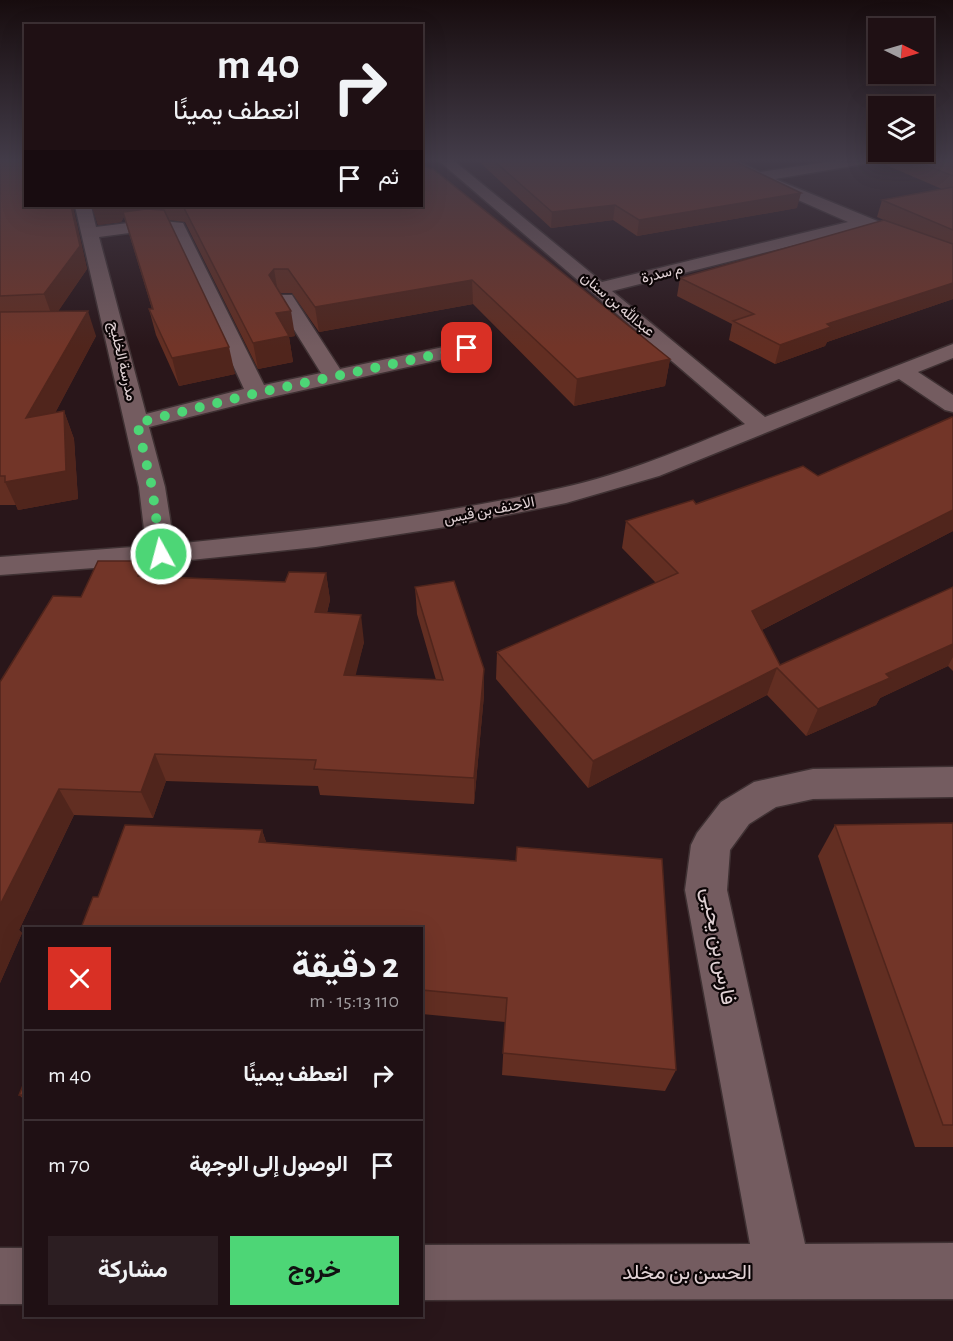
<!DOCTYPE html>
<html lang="ar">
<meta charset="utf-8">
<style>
body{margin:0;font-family:"Alegreya Sans",Vazirmatn,sans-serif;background:#2c1e22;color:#f1f3f6;direction:rtl;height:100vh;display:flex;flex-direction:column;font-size:22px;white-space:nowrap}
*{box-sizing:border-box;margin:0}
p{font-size:20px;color:#a19da0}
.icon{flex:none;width:33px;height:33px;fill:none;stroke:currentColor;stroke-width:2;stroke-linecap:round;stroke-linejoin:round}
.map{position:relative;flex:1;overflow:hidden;direction:ltr}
.panel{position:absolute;left:24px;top:927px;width:399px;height:390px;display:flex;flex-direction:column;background:#1f1014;border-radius:0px;box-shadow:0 6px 24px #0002,0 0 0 2px #3c3034;direction:rtl}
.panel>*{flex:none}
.hud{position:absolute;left:24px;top:24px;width:399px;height:183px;border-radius:0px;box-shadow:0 6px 24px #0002,0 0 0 2px #3c3034;direction:rtl;background:#1f1014;color:#f1f3f6;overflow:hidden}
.needle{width:39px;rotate:95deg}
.fabs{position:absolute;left:868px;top:18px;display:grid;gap:12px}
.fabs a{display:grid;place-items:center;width:66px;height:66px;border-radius:0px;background:#1f1014;box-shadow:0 6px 24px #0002,0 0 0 2px #3c3034;font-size:30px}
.pin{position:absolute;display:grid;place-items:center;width:51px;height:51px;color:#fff;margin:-26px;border-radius:12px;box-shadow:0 3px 9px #0006}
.me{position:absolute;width:66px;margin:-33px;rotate:353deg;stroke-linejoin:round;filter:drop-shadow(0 0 4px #0008)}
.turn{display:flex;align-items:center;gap:21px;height:126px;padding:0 24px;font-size:27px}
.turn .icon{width:78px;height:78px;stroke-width:2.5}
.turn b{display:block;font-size:42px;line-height:51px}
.then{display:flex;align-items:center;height:57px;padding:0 24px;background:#0003;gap:12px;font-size:22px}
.round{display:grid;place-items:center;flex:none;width:63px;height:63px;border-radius:0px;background:#2c1e22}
.headline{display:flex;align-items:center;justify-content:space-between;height:102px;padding:0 24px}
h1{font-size:36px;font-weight:700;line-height:45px}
.action{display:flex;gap:12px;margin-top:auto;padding:12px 24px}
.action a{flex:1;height:69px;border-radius:0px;background:#4dd676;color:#111;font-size:24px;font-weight:700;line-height:69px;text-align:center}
.action a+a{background:#2c1e22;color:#f1f3f6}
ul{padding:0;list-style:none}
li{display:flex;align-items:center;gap:18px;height:90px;padding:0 24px;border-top:2px solid #3c3034}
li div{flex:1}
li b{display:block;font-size:22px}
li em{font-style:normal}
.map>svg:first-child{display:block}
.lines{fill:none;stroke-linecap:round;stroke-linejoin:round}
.minor-casing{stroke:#3f3133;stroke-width:3}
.minor{fill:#745c60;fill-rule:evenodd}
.wall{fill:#622e22}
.shaded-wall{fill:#50251c}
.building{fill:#723528;stroke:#50251c;stroke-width:1.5}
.route{stroke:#4dd676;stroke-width:10;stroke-dasharray:0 18}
.labels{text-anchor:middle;stroke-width:4.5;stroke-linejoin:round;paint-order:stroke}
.far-street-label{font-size:15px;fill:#e1d2d5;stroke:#0c0506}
.near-street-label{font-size:21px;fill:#e1d2d5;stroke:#0c0506}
</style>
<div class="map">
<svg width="953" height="1341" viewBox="0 0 953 1341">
<rect width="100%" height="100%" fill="#29161a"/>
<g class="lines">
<g class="minor-casing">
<g id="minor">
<path d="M 438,160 L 453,160 L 602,282 L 848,222 L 753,180 L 720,163 L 718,160 L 735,160 L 760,172 L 840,160 L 871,160 L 869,163 L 864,164 L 775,179 L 953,252 L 953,263 L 863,228 L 612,291 L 765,417 L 953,344 L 953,358 L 918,372 L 953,395 L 953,412 L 945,410 L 899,379 L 659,476 L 566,503 L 452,526 L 316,547 L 161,563 L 0,575 L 0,557 L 146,546 L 139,487 L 75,206 L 91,206 L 96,227 L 152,220 L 183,223 L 264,385 L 321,373 L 275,299 L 278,295 L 292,295 L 340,369 L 467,342 L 474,344 L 478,348 L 474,352 L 467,354 L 258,400 L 149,427 L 165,487 L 174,544 C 304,531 433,517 561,488 C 625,474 685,448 745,424 ZM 152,230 L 171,231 L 244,389 L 146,414 L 99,237 Z"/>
<path d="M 953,767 L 953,797 L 813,799 L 776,807 L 749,824 L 730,850 L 727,890 L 805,1244 L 953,1243 L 953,1299 L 422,1300 L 422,1245 L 750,1244 L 685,890 L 691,845 L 697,833 L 721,802 L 754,782 L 813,769 Z"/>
<rect x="0" y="1248" width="26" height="56"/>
</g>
</g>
<use href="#minor" class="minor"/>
</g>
<g class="wall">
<path d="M 0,160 L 26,206 L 73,207 L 87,269 L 58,311 L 96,336 L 55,413 L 64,411 L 74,439 L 78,499 L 18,510 L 16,505 L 0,505 Z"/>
<path d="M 477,160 L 732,160 L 797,208 L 637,236 L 613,220 L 551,228 Z"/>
<path d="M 888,160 L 953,160 L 953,299 L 827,342 L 825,346 L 775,364 L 729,340 L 732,324 L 677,296 L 680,278 L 884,220 L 877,217 L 882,200 L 942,189 L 886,165 Z"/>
<path d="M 92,206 L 422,206 L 670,359 L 665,386 L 574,406 L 473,304 L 319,332 L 292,293 L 280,293 L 295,336 L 289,337 L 293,362 L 258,369 L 185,222 L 169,220 L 235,374 L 179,386 L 156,335 L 149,309 L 152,309 L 124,217 L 121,222 L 98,225 Z"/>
<path d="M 818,476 L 953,531 L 762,630 L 780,665 L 953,587 L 953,671 L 948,666 L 880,698 L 876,705 L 806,736 L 767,695 L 588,788 L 496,679 L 497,652 L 656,583 L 622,548 L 626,521 L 696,504 Z"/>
<path d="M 145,561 L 150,576 L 285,582 L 326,573 L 330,600 L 327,613 L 364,642 L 355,675 L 436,680 L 417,614 L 415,587 L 484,695 L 474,804 L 320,795 L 318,786 L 166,781 L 153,818 L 74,815 L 19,930 L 22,933 L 0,983 L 0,682 L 81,597 Z"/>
<path d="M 953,823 L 953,1147 L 915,1147 L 818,856 L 835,825 Z"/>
<path d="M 125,825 L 262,830 L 266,842 L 516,861 L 517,847 L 662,859 L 676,1070 L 665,1091 L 502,1075 L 505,1022 L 422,1014 L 422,928 L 81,928 L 93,897 L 98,897 Z"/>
<path d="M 26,1078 L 26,1101 L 19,1095 Z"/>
</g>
<g class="shaded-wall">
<path d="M 801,193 L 797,208 L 637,236 L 639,220 Z"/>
<path d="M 615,205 L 613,220 L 551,228 L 552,212 Z"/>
<path d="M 71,206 L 74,206 L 73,207 L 87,269 L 53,319 L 44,294 Z"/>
<path d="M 92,206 L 121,206 L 124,217 L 121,222 L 98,225 Z"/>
<path d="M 121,206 L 149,206 L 152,218 L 126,221 Z"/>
<path d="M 274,269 L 278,293 L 269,275 Z"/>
<path d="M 472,280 L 473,304 L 319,332 L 315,307 Z"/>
<path d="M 953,283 L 953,299 L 827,342 L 825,346 L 775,364 L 780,345 L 827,324 Z"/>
<path d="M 88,311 L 96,336 L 38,445 L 26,418 Z"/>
<path d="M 291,311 L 295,336 L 289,337 L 293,362 L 258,369 L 253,343 L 276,313 Z"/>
<path d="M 229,347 L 235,374 L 179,386 L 172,358 Z"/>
<path d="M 670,359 L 665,386 L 574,406 L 577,379 Z"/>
<path d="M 64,411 L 74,439 L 78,499 L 18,510 L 5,482 Z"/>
<path d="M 953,510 L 953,531 L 744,639 L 752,611 Z"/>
<path d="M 145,561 L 154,588 L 138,576 Z"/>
<path d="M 326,573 L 330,600 L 320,639 L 315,612 Z"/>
<path d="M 361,615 L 364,642 L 349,702 L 344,675 Z"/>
<path d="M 953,644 L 953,657 L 948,666 L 880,698 L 876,705 L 806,736 L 818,709 L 886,674 Z"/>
<path d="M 777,668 L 767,695 L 588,788 L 593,761 Z"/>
<path d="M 484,669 L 484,695 L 474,804 L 474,778 Z"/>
<path d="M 155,754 L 166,781 L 153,818 L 141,792 Z"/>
<path d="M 59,789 L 74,815 L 19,930 L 22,933 L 0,983 L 0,905 Z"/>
<path d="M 262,830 L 271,857 L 259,842 Z"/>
</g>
<g class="building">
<path d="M 0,160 L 26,160 L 26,206 L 71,206 L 80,246 L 44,294 L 0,296 Z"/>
<path d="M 493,160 L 732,160 L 801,193 L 639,220 L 615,205 L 552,212 Z"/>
<path d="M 913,160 L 953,160 L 953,176 Z"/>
<path d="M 422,166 L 433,169 L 670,359 L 577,379 L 472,280 L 315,307 L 288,269 L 274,269 L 269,275 L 291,311 L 276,313 L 289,336 L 253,343 L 183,206 L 422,206 Z"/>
<path d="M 953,187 L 953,230 L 882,200 Z"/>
<path d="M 146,209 L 164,210 L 229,347 L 172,358 L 149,309 L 153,309 L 123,212 Z"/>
<path d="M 884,220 L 953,244 L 953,283 L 827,324 L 831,327 L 780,345 L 733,321 L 754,314 L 680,278 Z"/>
<path d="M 88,311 L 26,418 L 64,411 L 66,471 L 5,482 L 5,476 L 0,476 L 0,312 Z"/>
<path d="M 952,417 L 953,418 L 953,510 L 752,611 L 780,665 L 953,587 L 953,644 L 886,674 L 890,678 L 818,709 L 777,668 L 593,761 L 497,652 L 678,573 L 626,521 L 693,500 L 696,504 L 803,466 L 818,476 Z"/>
<path d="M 98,561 L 145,561 L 138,576 L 285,582 L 289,572 L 326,573 L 315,612 L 361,615 L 344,675 L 443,680 L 415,587 L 454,581 L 484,669 L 474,778 L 314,769 L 316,760 L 155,754 L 141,792 L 59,789 L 0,905 L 0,682 L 53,596 L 81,597 Z"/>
<path d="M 953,823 L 953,1125 L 943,1125 L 835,825 Z"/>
<path d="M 125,825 L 262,830 L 259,842 L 516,861 L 517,847 L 662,859 L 676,1070 L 503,1053 L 507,998 L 422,990 L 422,928 L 81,928 L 93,897 L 98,897 Z"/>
<path d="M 26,1078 L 26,1095 L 19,1095 Z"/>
</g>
<linearGradient id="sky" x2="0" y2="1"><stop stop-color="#170c0e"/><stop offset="0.46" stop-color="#433c49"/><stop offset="1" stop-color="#433c49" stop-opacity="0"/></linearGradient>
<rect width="953" height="347" fill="url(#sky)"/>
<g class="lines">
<path class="route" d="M 161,554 L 152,487 L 137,423 L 257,393 L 467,348"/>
</g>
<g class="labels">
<g class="far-street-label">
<text transform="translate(662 273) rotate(-14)" y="5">م سدرة</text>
<text transform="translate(618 304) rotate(40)" y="5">عبدالله بن سنان</text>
<text transform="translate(123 361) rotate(77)" y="5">مدرسة الخليج</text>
<text transform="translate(489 510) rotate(-11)" y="5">الاحنف بن قيس</text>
</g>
<g class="near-street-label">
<text transform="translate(719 946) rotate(80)" y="7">فارس بن يحيى</text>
<text x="687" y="1279">الحسن بن مخلد</text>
</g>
</g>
</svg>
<div class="fabs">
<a><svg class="needle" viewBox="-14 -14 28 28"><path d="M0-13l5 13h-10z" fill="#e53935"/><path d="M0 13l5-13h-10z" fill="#a19da0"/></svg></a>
<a><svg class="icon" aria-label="layers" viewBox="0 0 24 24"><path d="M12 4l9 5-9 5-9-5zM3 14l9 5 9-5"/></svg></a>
</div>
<div class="pin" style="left:467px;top:348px;background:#d93025"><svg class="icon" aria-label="arrive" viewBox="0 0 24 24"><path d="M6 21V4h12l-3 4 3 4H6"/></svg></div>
<svg class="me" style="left:161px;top:554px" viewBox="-20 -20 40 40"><circle r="17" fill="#4dd676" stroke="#fff" stroke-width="3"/><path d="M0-11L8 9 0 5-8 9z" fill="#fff"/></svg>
<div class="hud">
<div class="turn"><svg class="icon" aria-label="right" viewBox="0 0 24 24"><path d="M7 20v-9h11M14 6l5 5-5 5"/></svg><div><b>40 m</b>انعطف يمينًا</div></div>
<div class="then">ثم<svg class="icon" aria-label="arrive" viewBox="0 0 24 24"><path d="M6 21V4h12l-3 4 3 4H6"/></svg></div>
</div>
<section class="panel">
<div class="headline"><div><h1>2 دقيقة</h1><p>110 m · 15:13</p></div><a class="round" style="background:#d93025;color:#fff"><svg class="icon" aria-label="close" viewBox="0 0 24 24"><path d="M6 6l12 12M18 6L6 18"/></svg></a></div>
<ul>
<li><svg class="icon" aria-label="right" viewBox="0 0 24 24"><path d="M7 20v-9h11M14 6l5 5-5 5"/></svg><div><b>انعطف يمينًا</b></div><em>40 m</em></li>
<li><svg class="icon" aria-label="arrive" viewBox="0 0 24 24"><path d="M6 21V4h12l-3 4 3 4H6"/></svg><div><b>الوصول إلى الوجهة</b></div><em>70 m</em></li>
</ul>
<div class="action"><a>خروج</a><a>مشاركة</a></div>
</section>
</div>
